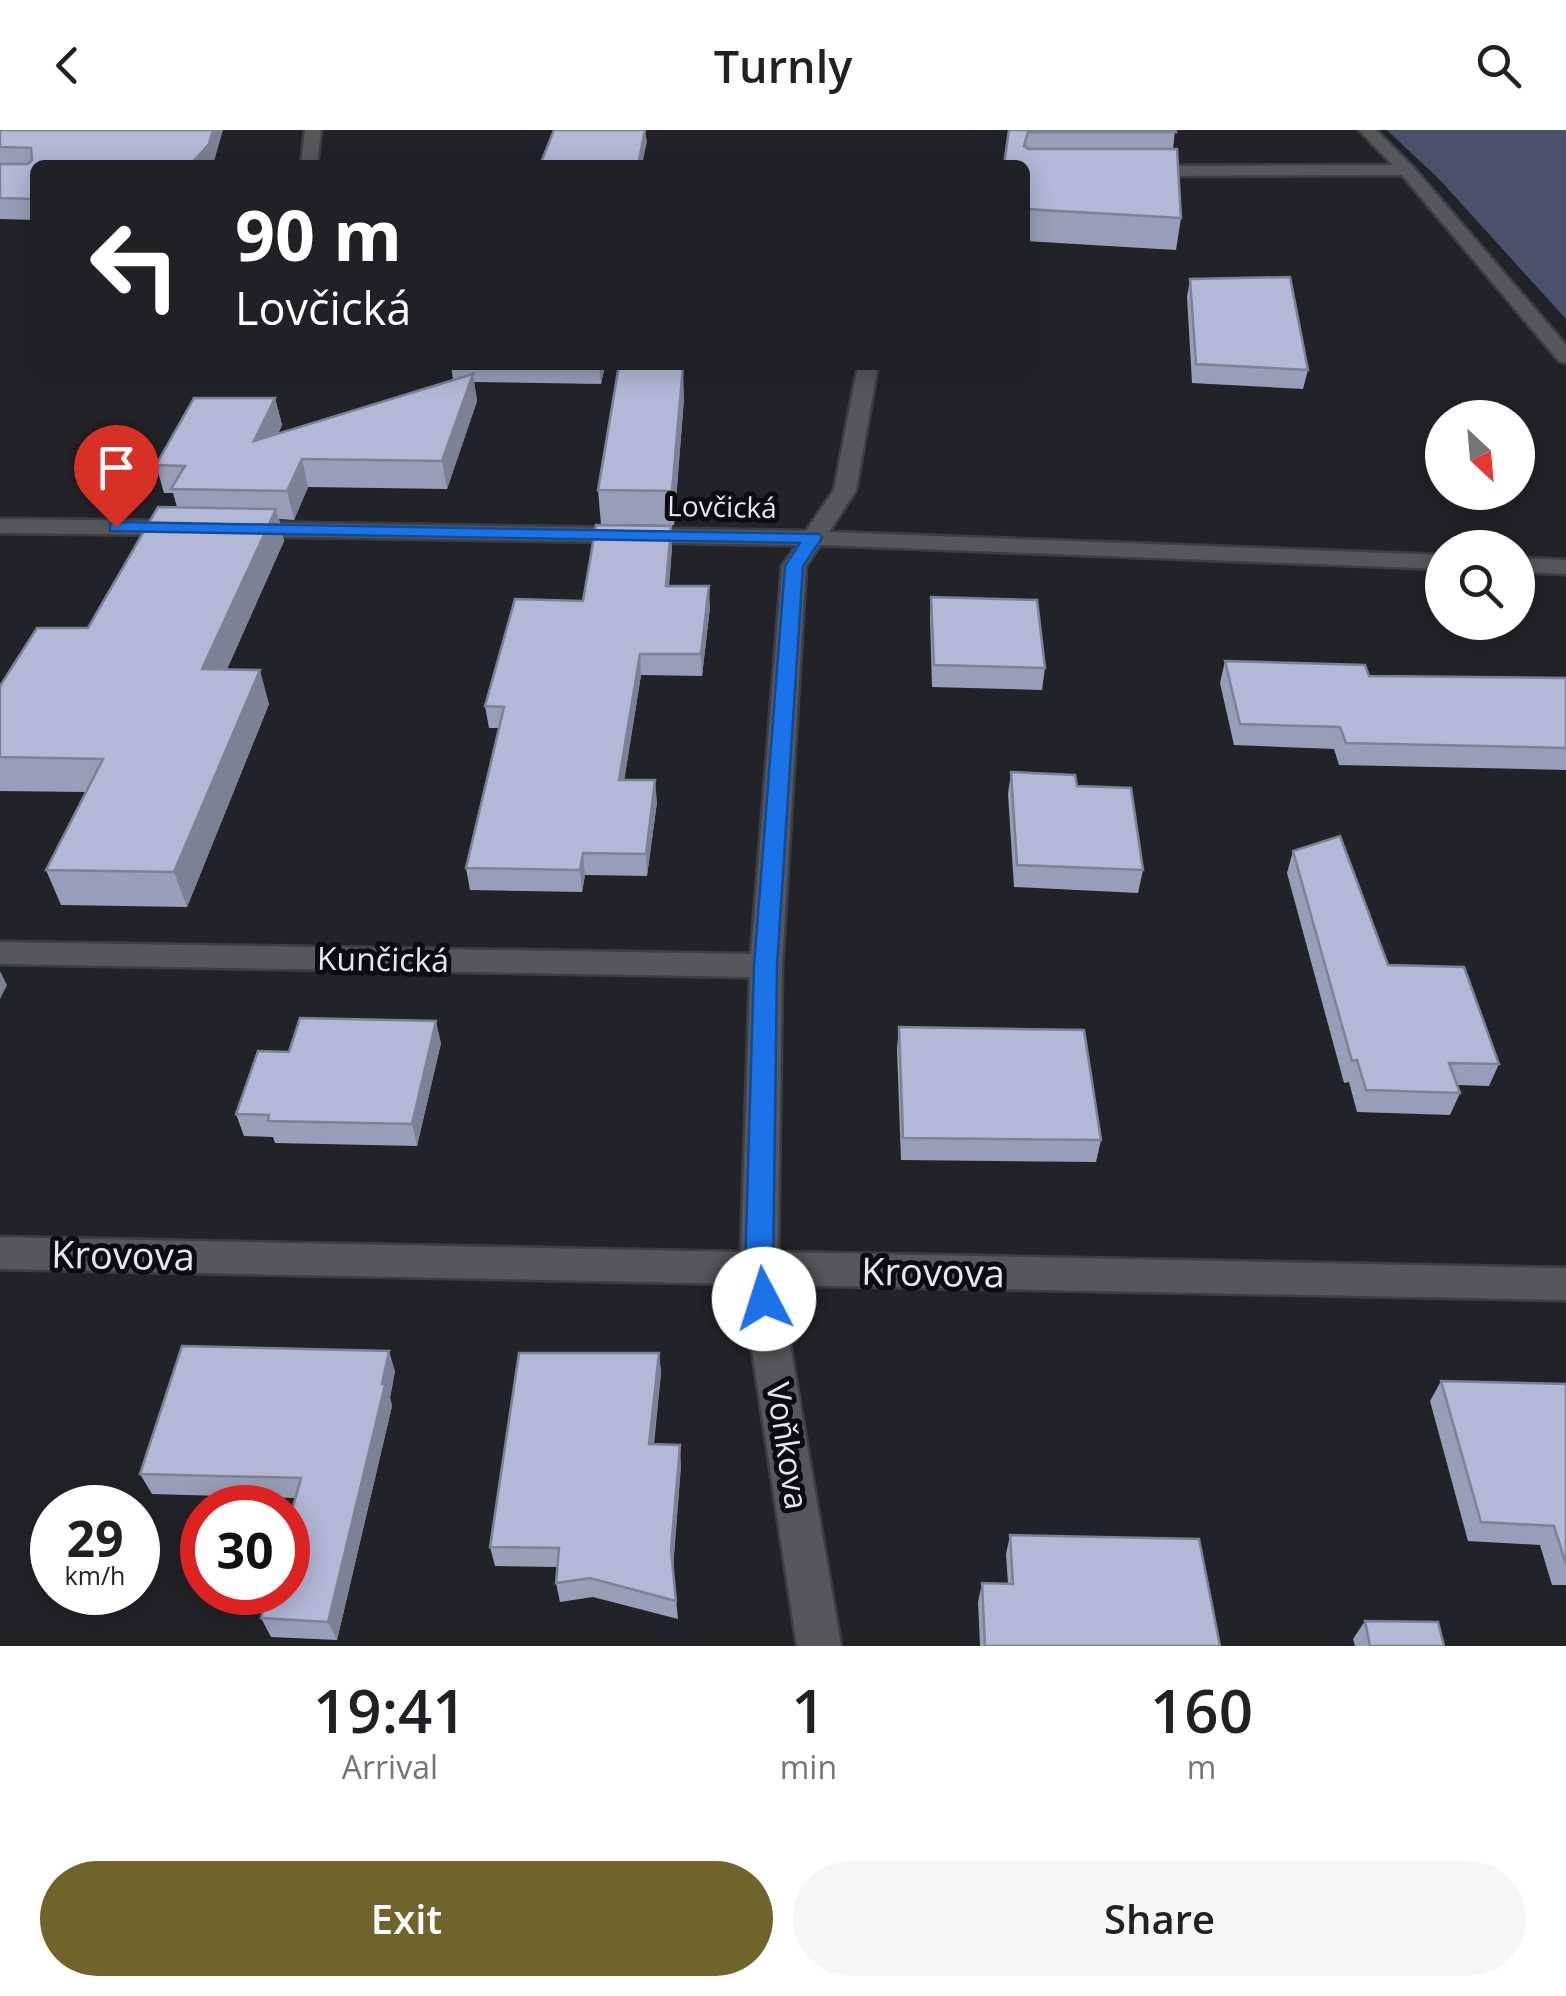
<!DOCTYPE html>
<meta charset="utf-8">
<style>
body{margin:0;font-family:"Open Sans",sans-serif;background:#f6f6f6;color:#202124;height:100vh;display:flex;flex-direction:column;font-size:38px;white-space:nowrap}
*{box-sizing:border-box;margin:0}
p{font-size:32px;color:#757577}
.icon{flex:none;width:55px;height:55px;fill:none;stroke:currentColor;stroke-width:2;stroke-linecap:round;stroke-linejoin:round}
.map{position:relative;height:1516px;overflow:hidden}
.side{display:flex;flex-direction:column;background:#fff;flex:1}
.side>*{flex:none}
.guide{position:absolute;left:30px;top:30px;width:1000px;height:210px;border-radius:15px;box-shadow:0 5px 25px #0003;background:#202124;color:#fff;overflow:hidden}
.needle{width:65px;rotate:154deg}
.fabs{position:absolute;left:1425px;top:270px;display:grid;gap:20px}
.fabs a{display:grid;place-items:center;width:110px;height:110px;border-radius:50%;background:#fff;box-shadow:0 5px 25px #0003;font-size:50px}
.speed{position:absolute;left:30px;top:1355px;display:flex;gap:20px;font-size:50px;font-weight:700;text-align:center}
.speed>*{display:grid;place-content:center;width:130px;height:130px;border-radius:50%;background:#fff;box-shadow:0 5px 25px #0003;line-height:1}
.speed small{font-size:25px;font-weight:400}
.speed .limit{border:15px solid #d22;background:#fff;color:#111}
.pin{position:absolute;display:grid;place-items:center;width:85px;height:85px;color:#fff;margin:-102px -42px;border-radius:50% 50% 50% 0;rotate:-45deg;box-shadow:0 0 10px #0007}
.pin .icon{rotate:45deg}
.me{position:absolute;width:110px;margin:-55px;rotate:355deg;stroke-linejoin:round;filter:drop-shadow(0 0 8px #0008)}
.turn{display:flex;align-items:center;gap:35px;height:210px;padding:0 40px;font-size:45px}
.turn .icon{width:130px;height:130px;stroke-width:2.5}
.turn b{display:block;font-size:70px;line-height:85px}
.eta{display:flex;justify-content:space-evenly;align-items:center;height:170px;text-align:center}
.eta b{font-size:60px;font-weight:600;line-height:70px}
.action{display:flex;gap:20px;margin-top:auto;padding:20px 40px}
.action a{flex:1;height:115px;border-radius:60px;background:#70642c;color:#fff;font-size:40px;font-weight:600;line-height:115px;text-align:center}
.action a+a{background:#f6f6f6;color:#202124}
header{display:flex;justify-content:space-between;align-items:center;height:130px;padding:0 40px;background:#fff;font-size:45px;font-weight:600}
.map>svg:first-child{display:block}
.forest{fill:#4c516b}
.lines{fill:none;stroke-linecap:round;stroke-linejoin:round}
.minor-casing{stroke:#3d3e44;stroke-width:5}
.minor{fill:#56575a;fill-rule:evenodd}
.wall{fill:#999eb8}
.shaded-wall{fill:#7d8196}
.building{fill:#b2b8d6;stroke:#7d8196;stroke-width:2.5}
.route{fill:#1a73e8;stroke:#114b97;stroke-width:2.5}
.labels{text-anchor:middle;stroke-width:10;stroke-linejoin:round;paint-order:stroke}
.far-street-label{font-size:28px;fill:#e6e7ec;stroke:#0c0c0f}
.street-label{font-size:32px;fill:#e6e7ec;stroke:#0c0c0f}
.near-street-label{font-size:38px;fill:#e6e7ec;stroke:#0c0c0f}
</style>
<header><svg class="icon" aria-label="back" viewBox="0 0 24 24"><path d="M15 5l-7 7 7 7"/></svg>Turnly<svg class="icon" aria-label="search" viewBox="0 0 24 24"><circle cx="10" cy="10" r="6"/><path d="M15 15l6 6"/></svg></header>
<div class="map">
<svg width="1566" height="1516" viewBox="0 0 1566 1516">
<rect width="100%" height="100%" fill="#212329"/>
<path class="forest" d="M 1387,0 L 1566,0 L 1566,189 L 1439,49 Z"/>
<g class="lines">
<g class="minor-casing">
<g id="minor">
<path d="M 305,0 L 321,0 L 317,35 L 301,35 Z"/>
<path d="M 1359,0 L 1376,0 L 1413,37 L 1566,215 L 1566,233 L 1559,231 L 1402,45 L 1140,46 L 1132,41 L 1140,36 L 1393,35 Z"/>
<path d="M 858,235 L 878,235 L 856,360 L 829,402 L 1442,425 L 1442,439 L 820,415 L 806,436 L 782,836 L 778,1122 L 1566,1138 L 1566,1170 L 780,1155 L 841,1516 L 797,1516 L 742,1154 L 0,1139 L 0,1107 L 741,1122 L 750,847 L 0,834 L 0,812 L 751,824 L 782,436 L 797,415 L 241,406 L 229,399 L 241,392 L 806,401 L 834,360 Z"/>
<path d="M 0,389 L 185,391 L 197,398 L 185,405 L 0,403 Z"/>
<path d="M 1518,428 L 1566,430 L 1566,444 L 1518,442 Z"/>
</g>
</g>
<use href="#minor" class="minor"/>
</g>
<g class="wall">
<path d="M 0,0 L 223,0 L 35,35 L 35,90 L 0,89 Z"/>
<path d="M 1009,0 L 1175,0 L 1173,19 L 1181,88 L 1176,120 L 1025,111 L 1025,35 Z"/>
<path d="M 1190,149 L 1308,240 L 1303,259 L 1192,253 L 1187,167 Z"/>
<path d="M 451,235 L 605,235 L 601,254 L 474,252 L 477,271 L 447,359 L 308,357 L 294,390 L 279,389 L 284,411 L 227,539 L 269,574 L 187,777 L 61,775 L 46,740 L 85,662 L 0,661 L 0,556 L 88,498 L 177,377 L 173,363 L 164,363 L 156,335 L 275,268 L 282,295 L 278,304 L 453,250 Z"/>
<path d="M 684,268 L 674,395 L 601,394 L 598,360 Z"/>
<path d="M 672,417 L 669,456 L 710,477 L 702,546 L 641,545 L 624,650 L 657,672 L 647,746 L 585,745 L 582,762 L 470,760 L 466,738 L 499,598 L 489,598 L 485,576 L 583,471 Z"/>
<path d="M 931,467 L 1045,538 L 1042,560 L 932,557 L 930,488 Z"/>
<path d="M 1225,531 L 1369,546 L 1566,548 L 1566,640 L 1339,635 L 1334,619 L 1234,615 L 1220,553 Z"/>
<path d="M 1011,642 L 1077,656 L 1143,740 L 1138,763 L 1014,757 L 1008,664 Z"/>
<path d="M 1293,721 L 1388,835 L 1499,934 L 1489,956 L 1457,955 L 1460,963 L 1450,985 L 1357,982 L 1349,952 L 1344,953 L 1287,743 Z"/>
<path d="M 899,897 L 1101,1010 L 1096,1032 L 901,1030 L 897,919 Z"/>
<path d="M 441,913 L 417,1016 L 275,1013 L 273,1007 L 244,1006 L 236,984 L 289,922 Z"/>
<path d="M 659,1223 L 661,1243 L 654,1314 L 681,1335 L 673,1438 L 678,1489 L 593,1467 L 560,1472 L 556,1453 L 557,1437 L 495,1436 L 490,1417 Z"/>
<path d="M 395,1241 L 390,1268 L 392,1276 L 337,1510 L 271,1507 L 261,1488 L 295,1368 L 152,1364 L 140,1344 Z"/>
<path d="M 1441,1251 L 1566,1254 L 1566,1455 L 1552,1455 L 1540,1415 L 1468,1411 L 1430,1271 Z"/>
<path d="M 1010,1405 L 1220,1516 L 980,1516 L 978,1472 L 982,1453 L 1008,1454 L 1006,1424 Z"/>
<path d="M 1365,1491 L 1444,1516 L 1355,1516 L 1353,1509 Z"/>
</g>
<g class="shaded-wall">
<path d="M 213,0 L 223,0 L 213,35 L 190,35 Z"/>
<path d="M 645,0 L 647,12 L 642,35 L 638,35 Z"/>
<path d="M 599,235 L 605,235 L 601,254 Z"/>
<path d="M 683,236 L 684,268 L 674,395 L 672,361 Z"/>
<path d="M 473,244 L 477,271 L 447,359 L 442,331 Z"/>
<path d="M 275,268 L 282,295 L 261,339 L 254,311 Z"/>
<path d="M 302,329 L 308,357 L 294,390 L 287,361 Z"/>
<path d="M 276,379 L 284,411 L 212,573 L 202,539 Z"/>
<path d="M 671,396 L 672,417 L 667,477 L 666,456 Z"/>
<path d="M 709,456 L 710,477 L 702,546 L 701,524 Z"/>
<path d="M 640,524 L 641,545 L 621,671 L 619,650 Z"/>
<path d="M 260,540 L 269,574 L 187,777 L 174,742 Z"/>
<path d="M 655,650 L 657,672 L 647,746 L 646,724 Z"/>
<path d="M 583,723 L 585,745 L 582,762 L 580,740 Z"/>
<path d="M 0,841 L 7,855 L 0,869 Z"/>
<path d="M 436,891 L 441,913 L 417,1016 L 412,994 Z"/>
<path d="M 389,1221 L 395,1241 L 390,1268 L 392,1276 L 337,1510 L 328,1492 Z"/>
<path d="M 659,1223 L 661,1243 L 651,1333 L 649,1314 Z"/>
<path d="M 680,1315 L 681,1335 L 673,1438 L 678,1489 L 671,1420 Z"/>
</g>
<g class="building">
<path d="M 0,0 L 213,0 L 209,14 L 190,35 L 35,35 L 35,69 L 0,68 L 0,34 L 28,34 L 32,30 L 31,18 L 0,17 Z"/>
<path d="M 554,0 L 645,0 L 638,35 L 540,35 Z"/>
<path d="M 1009,0 L 1175,0 L 1176,2 L 1028,2 L 1024,16 L 1028,19 L 1177,19 L 1181,88 L 1025,79 L 1025,35 L 1004,35 Z"/>
<path d="M 1290,147 L 1308,240 L 1196,234 L 1190,149 Z"/>
<path d="M 619,235 L 683,236 L 672,361 L 598,360 Z"/>
<path d="M 473,244 L 442,331 L 302,329 L 287,361 L 171,359 L 185,336 L 156,335 L 194,268 L 275,268 L 254,311 Z"/>
<path d="M 158,377 L 276,379 L 202,539 L 260,540 L 174,742 L 46,740 L 103,629 L 0,627 L 0,556 L 37,498 L 88,498 Z"/>
<path d="M 596,395 L 671,396 L 666,456 L 709,456 L 701,524 L 640,524 L 619,650 L 655,650 L 646,724 L 583,723 L 580,740 L 466,738 L 504,577 L 485,576 L 515,469 L 583,471 Z"/>
<path d="M 931,467 L 1037,470 L 1045,538 L 934,535 Z"/>
<path d="M 1225,531 L 1365,535 L 1369,546 L 1566,548 L 1566,618 L 1346,613 L 1340,597 L 1240,594 Z"/>
<path d="M 1011,642 L 1075,645 L 1077,656 L 1131,658 L 1143,740 L 1017,735 Z"/>
<path d="M 1340,706 L 1388,835 L 1464,837 L 1499,934 L 1449,933 L 1460,963 L 1366,960 L 1357,930 L 1352,931 L 1293,721 Z"/>
<path d="M 300,888 L 436,891 L 412,994 L 268,991 L 269,985 L 236,984 L 258,921 L 289,922 Z"/>
<path d="M 899,897 L 1084,900 L 1101,1010 L 903,1008 Z"/>
<path d="M 182,1216 L 389,1221 L 382,1254 L 385,1255 L 328,1492 L 261,1488 L 269,1462 L 288,1462 L 288,1395 L 301,1348 L 140,1344 Z"/>
<path d="M 519,1223 L 659,1223 L 649,1314 L 680,1315 L 671,1420 L 676,1471 L 590,1448 L 556,1453 L 559,1418 L 490,1417 Z"/>
<path d="M 1441,1251 L 1566,1254 L 1566,1434 L 1554,1396 L 1481,1392 Z"/>
<path d="M 1010,1405 L 1199,1409 L 1220,1516 L 985,1516 L 982,1453 L 1013,1454 Z"/>
<path d="M 1365,1491 L 1438,1492 L 1444,1516 L 1370,1516 Z"/>
</g>
<path class="route" d="M 116,392 L 819,404 L 822,408 L 803,436 L 777,836 L 773,1140 L 778,1169 L 774,1178 L 764,1182 L 754,1178 L 745,1140 L 754,836 L 785,436 L 800,413 L 110,401 L 110,394 Z"/>
<g class="labels">
<g class="far-street-label">
<text transform="translate(722 377) rotate(1)" y="10">Lovčická</text>
</g>
<g class="street-label">
<text transform="translate(383 830) rotate(1)" y="11">Kunčická</text>
<text transform="translate(787 1316) rotate(81)" y="11">Voňkova</text>
</g>
<g class="near-street-label">
<text transform="translate(123 1126) rotate(1)" y="13">Krovova</text>
<text transform="translate(933 1143) rotate(1)" y="13">Krovova</text>
</g>
</g>
</svg>
<div class="fabs">
<a><svg class="needle" viewBox="-14 -14 28 28"><path d="M0-13l5 13h-10z" fill="#e53935"/><path d="M0 13l5-13h-10z" fill="#757577"/></svg></a>
<a><svg class="icon" aria-label="search" viewBox="0 0 24 24"><circle cx="10" cy="10" r="6"/><path d="M15 15l6 6"/></svg></a>
</div>
<div class="speed"><div>29<small>km/h</small></div><div class="limit">30</div></div>
<div class="pin" style="left:116px;top:397px;background:#d93025"><svg class="icon" aria-label="arrive" viewBox="0 0 24 24"><path d="M6 21V4h12l-3 4 3 4H6"/></svg></div>
<svg class="me" style="left:764px;top:1169px" viewBox="-20 -20 40 40"><circle r="19" fill="#fff"/><path d="M0-13L10 11 0 6-10 11z" fill="#1a73e8"/></svg>
<div class="guide">
<div class="turn"><svg class="icon" aria-label="left" viewBox="0 0 24 24"><path d="M17 20v-9H6M10 6l-5 5 5 5"/></svg><div><b>90 m</b>Lovčická</div></div>
</div>
</div>
<section class="side">
<div class="eta">
<div><b>19:41</b><p>Arrival</p></div>
<div><b>1</b><p>min</p></div>
<div><b>160</b><p>m</p></div>
</div>
<div class="action"><a>Exit</a><a>Share</a></div>
</section>
